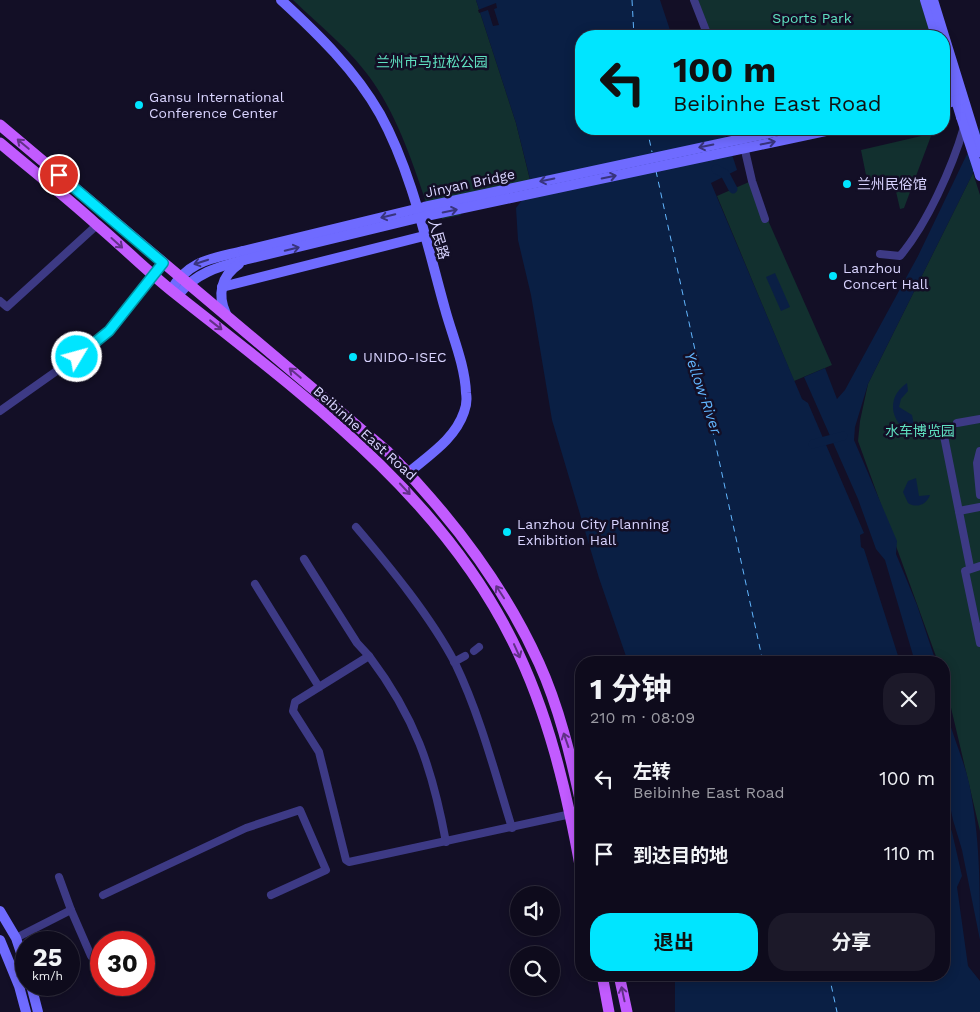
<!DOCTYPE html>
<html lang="zh">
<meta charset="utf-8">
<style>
body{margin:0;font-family:"Work Sans","Noto Sans SC",sans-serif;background:#1c1929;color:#f1f3f6;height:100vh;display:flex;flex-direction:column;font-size:19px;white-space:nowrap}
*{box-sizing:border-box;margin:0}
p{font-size:16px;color:#9b9ba3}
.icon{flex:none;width:28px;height:28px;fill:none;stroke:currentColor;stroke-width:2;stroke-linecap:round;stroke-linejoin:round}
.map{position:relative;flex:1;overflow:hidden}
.side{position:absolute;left:575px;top:656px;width:375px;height:325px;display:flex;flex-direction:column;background:#0e0b1c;border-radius:20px;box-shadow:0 2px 12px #0003,0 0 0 1px #2e2b3b}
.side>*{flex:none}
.guide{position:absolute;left:575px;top:30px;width:375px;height:105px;border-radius:20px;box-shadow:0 2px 12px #0003,0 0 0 1px #2e2b3b;background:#00e5ff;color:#111;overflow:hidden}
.buttons{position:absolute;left:510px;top:886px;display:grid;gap:10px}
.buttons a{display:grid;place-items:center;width:50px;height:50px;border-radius:50%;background:#0e0b1c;box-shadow:0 2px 12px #0003,0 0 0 1px #2e2b3b;font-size:25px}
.speed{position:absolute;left:15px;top:931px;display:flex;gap:10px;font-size:25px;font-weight:700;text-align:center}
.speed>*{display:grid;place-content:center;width:65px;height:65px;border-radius:50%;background:#0e0b1c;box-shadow:0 2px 12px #0003,0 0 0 1px #2e2b3b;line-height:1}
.speed small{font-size:12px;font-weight:400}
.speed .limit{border:8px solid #d22;background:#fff;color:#111}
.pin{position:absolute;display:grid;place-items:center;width:42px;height:42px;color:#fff;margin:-21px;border:2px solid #fff;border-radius:50%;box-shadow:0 1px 5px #0007}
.me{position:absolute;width:55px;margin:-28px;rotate:53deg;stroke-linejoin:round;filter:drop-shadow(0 0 4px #0008)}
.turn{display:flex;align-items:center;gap:18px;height:105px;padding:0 15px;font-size:22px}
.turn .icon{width:65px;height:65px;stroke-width:2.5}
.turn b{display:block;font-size:35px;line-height:42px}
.round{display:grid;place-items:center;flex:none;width:52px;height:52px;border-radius:20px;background:#1c1929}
.summary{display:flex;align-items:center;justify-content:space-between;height:85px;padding:0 15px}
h1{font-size:30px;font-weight:700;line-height:38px}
.button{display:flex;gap:10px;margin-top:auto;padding:10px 15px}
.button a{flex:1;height:58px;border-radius:20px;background:#00e5ff;color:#111;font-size:20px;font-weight:700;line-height:58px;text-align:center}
.button a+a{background:#1c1929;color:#f1f3f6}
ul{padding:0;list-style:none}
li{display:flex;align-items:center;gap:15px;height:75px;padding:0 15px}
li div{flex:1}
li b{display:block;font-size:19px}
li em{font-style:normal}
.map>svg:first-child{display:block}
.green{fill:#12302f}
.water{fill:#0a1f44}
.pier{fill:#130f26}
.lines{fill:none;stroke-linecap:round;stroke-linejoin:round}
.canal{stroke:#0a1f44;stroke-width:9}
.ferry{stroke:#62b6ff;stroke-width:1;stroke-dasharray:6 5;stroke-linecap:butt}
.street{stroke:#3d3a85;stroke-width:8}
.secondary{stroke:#6f6bff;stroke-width:10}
.primary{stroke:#c25bff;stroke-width:11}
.secondary-bridge{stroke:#6f6bff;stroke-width:10}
.oneway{stroke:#38347d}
.oneway2{stroke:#623188}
.route-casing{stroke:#0095a6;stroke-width:12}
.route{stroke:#00e5ff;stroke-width:9}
.poi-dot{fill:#00e5ff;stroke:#130f26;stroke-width:2}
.labels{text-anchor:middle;stroke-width:5;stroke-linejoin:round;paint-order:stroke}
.park-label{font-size:14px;fill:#5fe0c0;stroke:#130f26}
.poi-label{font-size:14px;fill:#d9d4ff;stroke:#130f26;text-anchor:start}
.street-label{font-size:14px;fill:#d9d4ff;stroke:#130f26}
.water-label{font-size:15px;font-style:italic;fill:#62b6ff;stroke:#130f26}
</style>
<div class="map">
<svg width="980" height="1012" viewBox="0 0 980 1012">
<rect width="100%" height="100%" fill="#130f26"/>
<g class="green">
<path d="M 293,0 L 476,0 L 516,123 L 532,188 L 458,202 L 461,215 L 442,219 L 439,206 L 428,208 C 413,164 399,120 373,82 C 352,51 320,26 293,0 Z"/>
<path d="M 691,0 L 920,0 L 931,36 L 704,36 Z"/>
<path d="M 930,134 L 931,136 L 904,208 L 900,209 L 895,187 L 869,190 L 861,150 Z"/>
<path d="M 973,173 L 980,195 L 980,831 L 944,678 L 944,662 L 938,662 L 858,441 L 860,421 L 868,384 Z"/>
<path d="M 749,182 L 767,218 L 832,365 L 794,381 L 717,196 Z"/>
</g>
<g class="water">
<path d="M 476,0 L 660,0 L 672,36 L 581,36 L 581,129 L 724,129 L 737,170 L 711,183 L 802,399 L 808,403 L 864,533 L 860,535 L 861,547 L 864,549 L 900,662 L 628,662 L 599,578 L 552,420 L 531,295 L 518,240 L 516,208 L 532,187 L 516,123 Z"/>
<path d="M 980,127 L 980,157 L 973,173 L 868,384 L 855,427 L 854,440 L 897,541 L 896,554 L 917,605 L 936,662 L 915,662 L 885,560 L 876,549 L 858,499 L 804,377 L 825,368 L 837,399 L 845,390 L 918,256 Z"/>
<path d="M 775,273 L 790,307 L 781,311 L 766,277 Z"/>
<path d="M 907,383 L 908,391 L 901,399 L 899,407 L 912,415 L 916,435 C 891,427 884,398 907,383 Z"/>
<path d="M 916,478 L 919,496 L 930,495 C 927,504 917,509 908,503 L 903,492 L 908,481 Z"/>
<path d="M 944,690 C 945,722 962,752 969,783 C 980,837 980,884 980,940 L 962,850 L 953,820 L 944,778 Z"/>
<path d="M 944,810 L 952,832 L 962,876 L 957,887 L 968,966 L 980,981 L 980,1012 L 675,1012 L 675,975 L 944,975 Z"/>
</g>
<path class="pier" d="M 496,3 L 497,8 L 494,9 L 499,25 L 493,26 L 488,10 L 479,13 L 478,10 Z"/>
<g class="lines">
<g class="canal">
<path d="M 716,169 L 725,174 L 733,189"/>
<path d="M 813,444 L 843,436"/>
</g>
<g class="ferry">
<path d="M 632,0 L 634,36"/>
<path d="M 647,129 L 652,152"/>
<path d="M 656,171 L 763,662"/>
<path d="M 829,975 L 837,1012"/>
</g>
<g class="street">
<path d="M 694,0 L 708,36"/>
<path d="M 740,129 L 752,181 L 765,219"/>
<path d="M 880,254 L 900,256 C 927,224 952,168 964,127"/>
<path d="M 0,301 L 7,307 L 97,225"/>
<path d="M 0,411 L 92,346 L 109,331 L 163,263"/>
<path d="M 957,423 L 980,419"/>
<path d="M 944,436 L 970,567"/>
<path d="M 980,451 L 977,463 L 980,495"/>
<path d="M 959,511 L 980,507"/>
<path d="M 356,527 C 390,567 431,617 455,663 C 480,715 495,773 512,828"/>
<path d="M 304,559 L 357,643 L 369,656"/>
<path d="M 980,566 L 965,571 L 980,643"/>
<path d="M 255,584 L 319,687"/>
<path d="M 474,651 L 479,647"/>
<path d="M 454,662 L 465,656"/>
<path d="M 446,842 C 432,767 415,717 369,656 L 295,702 L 293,711 L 319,752 L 346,860 L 349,862 L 571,814"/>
<path d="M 59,877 L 71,910"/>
<path d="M 103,895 L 246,828 L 300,810 L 326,870 L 271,895"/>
<path d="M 16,938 L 71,910 L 91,956"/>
</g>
<g class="secondary">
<path d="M 281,0 C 318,34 355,70 380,114 C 412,172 427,245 445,309 C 452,335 465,365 466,393 C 467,399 466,407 464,412 C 455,439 429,455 408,473"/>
<path d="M 925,0 L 936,36"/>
<path d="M 933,0 L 980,152"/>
<path d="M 944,60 L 961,117"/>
<path d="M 944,104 L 962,99"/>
<path d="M 978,169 L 980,176"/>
<path d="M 222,287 L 424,236"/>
<path d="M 171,290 C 189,260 211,259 243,251"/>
<path d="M 178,295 C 196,273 217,267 244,260"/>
<path d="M 226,314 C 217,295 221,276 239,264"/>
<path d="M 0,911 L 16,938 L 26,968"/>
<path d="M 0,940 L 19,986 L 26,1012"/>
<path d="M 31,985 L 38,1012"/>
</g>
<g class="primary">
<path d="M 0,125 L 388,452 C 449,514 503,583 539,663 C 559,707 571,757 581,804"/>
<path d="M 0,143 C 32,170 65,196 96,224 C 122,246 146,270 172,291 C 299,392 438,491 512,640 C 548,712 567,792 581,871"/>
<path d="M 602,975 L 609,1012"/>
<path d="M 619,975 L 627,1012"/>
</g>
<g class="secondary-bridge">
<path d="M 961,117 L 978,169"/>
<path d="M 243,251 L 424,207 L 788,129"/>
<path d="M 244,260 L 426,216 L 835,129"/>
</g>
</g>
<defs><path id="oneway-shaft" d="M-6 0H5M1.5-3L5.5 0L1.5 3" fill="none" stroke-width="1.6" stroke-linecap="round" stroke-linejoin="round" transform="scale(1.25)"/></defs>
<g class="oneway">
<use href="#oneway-shaft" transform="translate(768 143) rotate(-12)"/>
<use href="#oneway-shaft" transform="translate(706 146) rotate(168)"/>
<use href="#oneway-shaft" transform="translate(609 177) rotate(-12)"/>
<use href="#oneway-shaft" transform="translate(547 180) rotate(168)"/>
<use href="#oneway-shaft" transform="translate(450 211) rotate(-12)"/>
<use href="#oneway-shaft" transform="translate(388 216) rotate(166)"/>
<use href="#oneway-shaft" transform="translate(292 249) rotate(-14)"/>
<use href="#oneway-shaft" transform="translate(201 262) rotate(162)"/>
</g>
<g class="oneway2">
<use href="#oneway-shaft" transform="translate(23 144) rotate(-140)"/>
<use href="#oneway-shaft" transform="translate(117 243) rotate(42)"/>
<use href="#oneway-shaft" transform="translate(216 325) rotate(38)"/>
<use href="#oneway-shaft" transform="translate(295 373) rotate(-140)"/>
<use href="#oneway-shaft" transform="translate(405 489) rotate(47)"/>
<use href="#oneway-shaft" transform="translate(500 592) rotate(-123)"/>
<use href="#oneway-shaft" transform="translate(517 651) rotate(66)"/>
<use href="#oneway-shaft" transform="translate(566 740) rotate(-109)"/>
<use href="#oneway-shaft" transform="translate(623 994) rotate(-102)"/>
</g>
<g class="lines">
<g class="route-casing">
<path id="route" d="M 59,175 L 163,263 L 109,331 L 77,357"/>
</g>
<use href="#route" class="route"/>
</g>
<g class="poi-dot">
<circle cx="139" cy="105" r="5"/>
<circle cx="847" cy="184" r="5"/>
<circle cx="833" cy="276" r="5"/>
<circle cx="353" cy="357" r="5"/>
<circle cx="507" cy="532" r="5"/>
</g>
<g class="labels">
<g class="park-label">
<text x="812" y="23">Sports Park</text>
<text x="432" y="67">兰州市马拉松公园</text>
<text x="920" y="436">水车博览园</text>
</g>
<g class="poi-label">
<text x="149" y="102">Gansu International<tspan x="149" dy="16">Conference Center</tspan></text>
<text x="857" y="189">兰州民俗馆</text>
<text x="843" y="273">Lanzhou<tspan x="843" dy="16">Concert Hall</tspan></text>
<text x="363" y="362">UNIDO-ISEC</text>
<text x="517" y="529">Lanzhou City Planning<tspan x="517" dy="16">Exhibition Hall</tspan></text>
</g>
<g class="street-label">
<text transform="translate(470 183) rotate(-12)" y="5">Jinyan Bridge</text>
<text transform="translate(439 239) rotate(74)" y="5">人民路</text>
<text transform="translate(365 433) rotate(42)" y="5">Beibinhe East Road</text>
</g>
<g class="water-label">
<text transform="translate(703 393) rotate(71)" y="5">Yellow River</text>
</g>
</g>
</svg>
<div class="buttons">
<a><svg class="icon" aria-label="sound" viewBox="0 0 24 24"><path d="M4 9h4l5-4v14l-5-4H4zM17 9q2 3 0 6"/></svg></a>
<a><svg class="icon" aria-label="search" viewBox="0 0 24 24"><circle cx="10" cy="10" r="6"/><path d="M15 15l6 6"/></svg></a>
</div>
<div class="speed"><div>25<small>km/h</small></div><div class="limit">30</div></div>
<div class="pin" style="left:59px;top:175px;background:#d93025"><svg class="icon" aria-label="arrive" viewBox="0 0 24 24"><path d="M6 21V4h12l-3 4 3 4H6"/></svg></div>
<svg class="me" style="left:77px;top:357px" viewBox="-20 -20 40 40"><circle r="17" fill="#00e5ff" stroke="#fff" stroke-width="3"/><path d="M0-11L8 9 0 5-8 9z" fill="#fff"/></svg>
<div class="guide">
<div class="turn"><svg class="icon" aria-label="left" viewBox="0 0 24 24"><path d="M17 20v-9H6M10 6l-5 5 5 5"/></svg><div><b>100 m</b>Beibinhe East Road</div></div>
</div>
<section class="side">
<div class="summary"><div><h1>1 分钟</h1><p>210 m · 08:09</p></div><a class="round"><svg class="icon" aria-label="close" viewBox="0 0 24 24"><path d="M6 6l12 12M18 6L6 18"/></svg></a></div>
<ul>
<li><svg class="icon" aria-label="left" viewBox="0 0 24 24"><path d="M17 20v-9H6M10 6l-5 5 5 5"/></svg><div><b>左转</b><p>Beibinhe East Road</p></div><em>100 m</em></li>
<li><svg class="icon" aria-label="arrive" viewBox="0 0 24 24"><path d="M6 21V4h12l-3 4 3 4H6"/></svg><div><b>到达目的地</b></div><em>110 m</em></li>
</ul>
<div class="button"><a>退出</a><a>分享</a></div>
</section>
</div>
